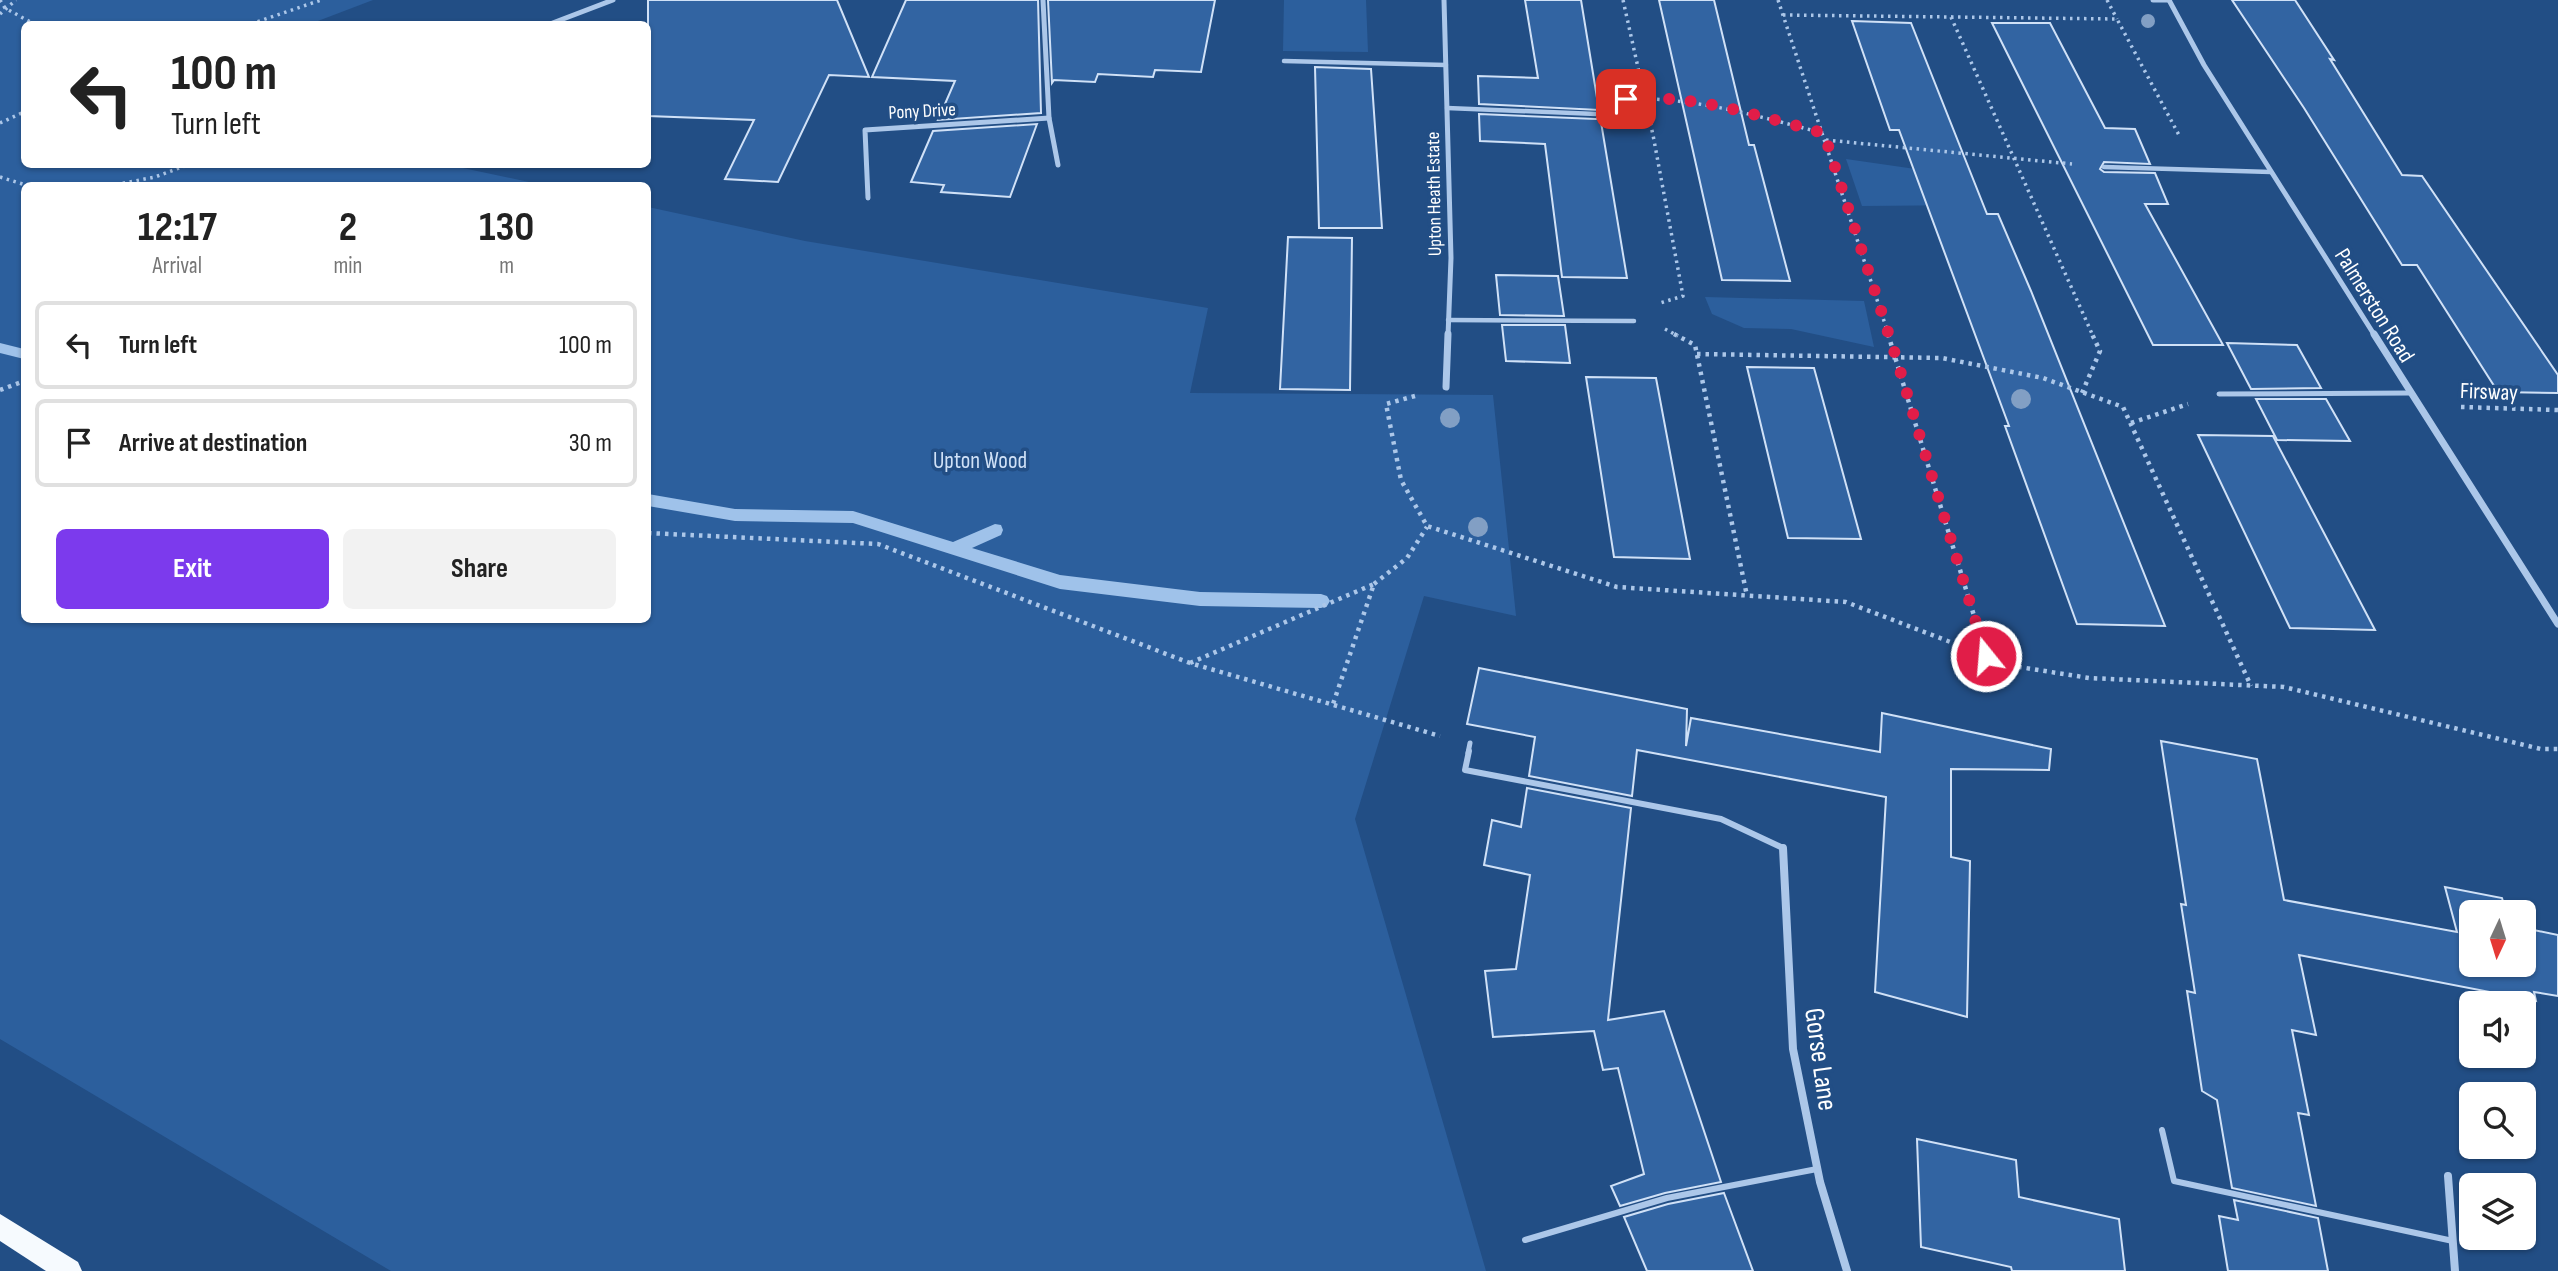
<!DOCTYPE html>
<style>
body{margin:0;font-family:"Sofia Sans Condensed",sans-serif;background:#f2f2f2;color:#222;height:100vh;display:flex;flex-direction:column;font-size:26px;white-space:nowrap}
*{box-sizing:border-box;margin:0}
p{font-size:23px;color:#767676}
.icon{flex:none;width:38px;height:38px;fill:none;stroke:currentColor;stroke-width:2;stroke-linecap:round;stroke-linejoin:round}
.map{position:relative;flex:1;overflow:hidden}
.panel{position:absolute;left:21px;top:182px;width:630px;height:441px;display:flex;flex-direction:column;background:#fff;border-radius:10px;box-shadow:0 2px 5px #0004}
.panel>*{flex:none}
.top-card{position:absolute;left:21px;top:21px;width:630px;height:147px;border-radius:10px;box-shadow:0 2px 5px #0004;background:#fff;color:#222;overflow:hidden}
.needle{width:46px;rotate:184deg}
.buttons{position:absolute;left:2459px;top:900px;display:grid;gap:14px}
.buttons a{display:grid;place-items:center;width:77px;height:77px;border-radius:10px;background:#fff;box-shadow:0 2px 5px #0004;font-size:35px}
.pin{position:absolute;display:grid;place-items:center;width:60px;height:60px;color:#fff;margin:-30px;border-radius:14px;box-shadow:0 4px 10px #0006}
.me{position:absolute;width:77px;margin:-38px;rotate:343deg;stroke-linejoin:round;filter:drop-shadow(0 0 5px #0008)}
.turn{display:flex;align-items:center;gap:24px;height:147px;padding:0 35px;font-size:32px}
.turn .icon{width:91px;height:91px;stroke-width:2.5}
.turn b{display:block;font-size:49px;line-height:60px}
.eta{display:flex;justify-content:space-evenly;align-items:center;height:119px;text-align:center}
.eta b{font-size:42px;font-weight:700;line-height:49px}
.action{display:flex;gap:14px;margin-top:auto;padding:14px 35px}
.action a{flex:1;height:80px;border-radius:10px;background:#7c3aed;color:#fff;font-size:28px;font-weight:700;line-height:80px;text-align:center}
.action a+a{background:#f2f2f2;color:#222}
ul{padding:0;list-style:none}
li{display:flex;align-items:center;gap:21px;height:88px;margin:0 14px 10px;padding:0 21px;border:4px solid #e0e0e0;border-radius:10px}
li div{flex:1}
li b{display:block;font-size:26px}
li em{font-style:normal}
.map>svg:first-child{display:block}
.green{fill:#2c5f9d}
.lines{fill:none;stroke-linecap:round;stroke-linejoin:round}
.stream{fill:#9fc2ea;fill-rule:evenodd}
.building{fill:#3264a2;stroke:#d0e1f7;stroke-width:2}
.path-far1{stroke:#acc7e9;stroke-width:3.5;stroke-dasharray:2.5 4.5;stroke-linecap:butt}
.path{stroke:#acc7e9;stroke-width:4.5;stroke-dasharray:3.5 5;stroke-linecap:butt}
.service-far2{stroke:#acc7e9;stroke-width:4.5}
.service-far1{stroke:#acc7e9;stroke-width:5}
.service{stroke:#acc7e9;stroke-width:6}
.minor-far2{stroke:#acc7e9;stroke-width:5}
.minor-far1{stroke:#acc7e9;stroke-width:7}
.minor{stroke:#acc7e9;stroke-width:8}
.trunk{fill:#f6fafe;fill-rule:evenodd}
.tree{fill:#829fc4}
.route{stroke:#e11d48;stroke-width:12;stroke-dasharray:0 21.6}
.labels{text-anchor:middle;stroke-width:7;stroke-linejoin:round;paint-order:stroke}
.far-street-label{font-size:19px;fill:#fff;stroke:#224e85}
.street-label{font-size:23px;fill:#fff;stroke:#224e85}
.park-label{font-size:23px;fill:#d0e1f7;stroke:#224e85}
.near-street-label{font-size:28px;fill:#fff;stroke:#224e85}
</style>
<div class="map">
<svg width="2558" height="1271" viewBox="0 0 2558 1271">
<rect width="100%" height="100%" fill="#224e85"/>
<g class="green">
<path d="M 0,0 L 373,0 L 310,24 L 24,24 L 24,164 L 444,164 L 543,185 L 24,186 L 24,620 L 648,620 L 648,207 L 805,241 L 1208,308 L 1190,393 L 1493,395 L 1516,616 L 1424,596 L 1355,819 L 1486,1271 L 391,1271 L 0,1039 Z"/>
<path d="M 1284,0 L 1366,0 L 1368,52 L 1283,51 Z"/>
<path d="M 1846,159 L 1964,176 L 1976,205 L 1862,206 Z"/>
<path d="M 1705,297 L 1864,301 L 1874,347 L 1791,329 L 1744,328 L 1712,314 Z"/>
</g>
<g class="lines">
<g class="stream">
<path d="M 0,343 L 24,349 L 24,359 L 0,353 Z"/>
<path d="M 648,494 L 735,509 L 853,511 L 953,542 L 995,524 L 1001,525 L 1003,530 L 1001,535 L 972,548 L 1060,575 L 1200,592 L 1321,594 L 1327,596 L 1330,601 L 1327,606 L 1321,608 L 1200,606 L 1060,589 L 853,523 L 735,521 L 648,506 Z"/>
</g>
</g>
<g class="building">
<path d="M 648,0 L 837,0 L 869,77 L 829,75 L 778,182 L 725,179 L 754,120 L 648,116 Z"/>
<path d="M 906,0 L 1038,0 L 1041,113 L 938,120 L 955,81 L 872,77 Z"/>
<path d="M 1048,0 L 1215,0 L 1201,72 L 1155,70 L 1153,77 L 1098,74 L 1095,82 L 1054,80 L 1052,83 Z"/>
<path d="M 1525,0 L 1581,0 L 1599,110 L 1479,104 L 1478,76 L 1538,78 Z"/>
<path d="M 1659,0 L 1714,0 L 1749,145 L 1754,145 L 1790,281 L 1722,280 Z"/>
<path d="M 2232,0 L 2295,0 L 2334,60 L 2330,59 L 2402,175 L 2422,176 L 2558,375 L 2558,393 L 2498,392 L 2417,265 L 2402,265 L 2304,108 Z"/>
<path d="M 1852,21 L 1911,23 L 1987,214 L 1998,214 L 2031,291 L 2165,626 L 2077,624 L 2005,426 L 2009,426 L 1899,130 L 1890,130 Z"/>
<path d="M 1992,23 L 2050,23 L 2105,128 L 2135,129 L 2150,164 L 2104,162 L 2100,169 L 2104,172 L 2155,173 L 2168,204 L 2145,204 L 2223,345 L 2153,345 Z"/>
<path d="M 1315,67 L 1371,69 L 1382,228 L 1319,228 Z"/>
<path d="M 1479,114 L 1596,119 L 1600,116 L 1627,278 L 1562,277 L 1545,144 L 1480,141 Z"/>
<path d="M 1037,124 L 1010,197 L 941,192 L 944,185 L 911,182 L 933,131 Z"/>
<path d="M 1288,237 L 1352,238 L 1350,390 L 1280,389 Z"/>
<path d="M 1496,275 L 1558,276 L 1564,316 L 1500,315 Z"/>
<path d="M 1502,325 L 1565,325 L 1570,363 L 1506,361 Z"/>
<path d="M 2227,343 L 2297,345 L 2321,388 L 2251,389 Z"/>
<path d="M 1747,367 L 1814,368 L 1861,539 L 1788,538 Z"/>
<path d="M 1586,377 L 1656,378 L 1690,559 L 1614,557 Z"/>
<path d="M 2256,399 L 2326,399 L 2350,441 L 2277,440 Z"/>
<path d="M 2198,435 L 2273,436 L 2375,630 L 2290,628 Z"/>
<path d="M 1479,668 L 1687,709 L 1686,746 L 1691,718 L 1880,752 L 1882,713 L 2051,749 L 2049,770 L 1951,769 L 1951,857 L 1970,861 L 1967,1017 L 1875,992 L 1886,797 L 1637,750 L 1632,796 L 1529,776 L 1535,737 L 1467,724 Z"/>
<path d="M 2161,741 L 2257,759 L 2284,900 L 2457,932 L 2445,887 L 2502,898 L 2506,912 L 2471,912 L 2471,964 L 2524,964 L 2524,928 L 2558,935 L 2558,996 L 2534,992 L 2536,1001 L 2299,955 L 2316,1035 L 2292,1030 L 2309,1115 L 2298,1113 L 2316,1206 L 2232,1188 L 2217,1100 L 2202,1091 L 2187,991 L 2195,993 L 2181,904 L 2186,905 Z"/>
<path d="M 1527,788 L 1631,808 L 1608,1020 L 1664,1011 L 1721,1182 L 1665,1193 L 1620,1206 L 1611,1186 L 1644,1174 L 1618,1068 L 1603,1070 L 1594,1031 L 1493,1037 L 1485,971 L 1516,969 L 1530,875 L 1484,865 L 1492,820 L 1521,827 Z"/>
<path d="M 1917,1139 L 2016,1160 L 2019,1197 L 2119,1219 L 2125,1271 L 2012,1271 L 2011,1267 L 1921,1247 Z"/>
<path d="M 1724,1193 L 1753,1271 L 1647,1271 L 1624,1217 L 1668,1204 Z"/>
<path d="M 2234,1200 L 2318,1218 L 2328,1271 L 2228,1271 L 2219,1216 L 2238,1220 Z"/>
</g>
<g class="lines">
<g class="path-far1">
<path d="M 0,0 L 5,8 L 34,24"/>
<path d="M 1623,0 L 1653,135 L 1683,296 L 1660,303"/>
<path d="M 1778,0 L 1889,336"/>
<path d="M 2107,0 L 2117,19"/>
<path d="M 0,14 L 16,0"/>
<path d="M 1783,15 L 1951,17 L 2093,336"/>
<path d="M 1951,17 L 2117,19 L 2180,137"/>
<path d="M 251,24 L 321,0"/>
<path d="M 1622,99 C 1692,96 1756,116 1823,133"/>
<path d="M 0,123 L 24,112"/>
<path d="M 1826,140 L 2072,164"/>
<path d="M 0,177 L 29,186"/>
<path d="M 109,186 L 155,177 L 190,164"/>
<path d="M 1665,329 L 1678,336"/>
</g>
<g class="path">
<path d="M 1674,334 L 1695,345 L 1747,596"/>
<path d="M 1888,334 L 1986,655"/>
<path d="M 1697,354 L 1942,358 L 2043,378 L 2123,407 L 2251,686"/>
<path d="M 0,390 L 24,381"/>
<path d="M 2082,393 L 2100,351 L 2092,334"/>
<path d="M 1415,396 L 1386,404 L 1401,480 L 1427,526 L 1617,587 L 1846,602 L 2013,666 L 2089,678 L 2284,687 L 2541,749 L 2558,749"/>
<path d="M 2461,407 L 2558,410"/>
<path d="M 2131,423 L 2188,404"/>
<path d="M 648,533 L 878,544 L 1190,663 L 1440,736"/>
<path d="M 1374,584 L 1407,558 L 1427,527"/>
<path d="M 1190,663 L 1374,584 L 1333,704"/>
</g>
<g class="service-far2">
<path d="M 1284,61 L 1446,65"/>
<path d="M 1447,108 L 1596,114"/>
<path d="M 2104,167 L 2271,172"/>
<path d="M 1448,320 L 1634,321"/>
</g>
<g class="service-far1">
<path d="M 2219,394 L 2410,393"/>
<path d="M 1468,753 L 1470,743"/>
</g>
<g class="service">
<path d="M 1469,751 L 1465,770 L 1721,819 L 1783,848"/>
<path d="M 2162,1130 L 2174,1181 L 2453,1241"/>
<path d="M 1525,1240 L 1667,1198 L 1817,1169"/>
</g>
<g class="minor-far2">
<path d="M 1043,0 L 1049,118 L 1058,165"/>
<path d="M 1444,0 L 1451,258 L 1448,336"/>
<path d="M 2153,0 L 2169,0"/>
<path d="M 2169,0 L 2204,65 L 2375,336"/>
<path d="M 550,24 L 613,0"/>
<path d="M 868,198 L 865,130 L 1049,118"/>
</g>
<g class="minor-far1">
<path d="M 2374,334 L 2558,624"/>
<path d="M 1446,387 L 1448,334"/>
</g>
<g class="minor">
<path d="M 1783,848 L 1793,1049 L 1820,1182 L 1847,1271"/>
<path d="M 2448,1176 L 2455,1271"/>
</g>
<path class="trunk" d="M 0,1214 L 78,1262 L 82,1271 L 46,1271 L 0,1241 Z"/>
</g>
<g class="tree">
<circle cx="2148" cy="21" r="7"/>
<circle cx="2021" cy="399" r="10"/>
<circle cx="1450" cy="418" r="10"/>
<circle cx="1478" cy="527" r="10"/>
</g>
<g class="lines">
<path class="route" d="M 1626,99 C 1692,93 1761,117 1824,133 L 1896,357 L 1986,656"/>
</g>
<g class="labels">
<g class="far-street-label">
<text transform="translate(922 110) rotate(-3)" y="7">Pony Drive</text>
<text transform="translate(1433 194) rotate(-91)" y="7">Upton Heath Estate</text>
</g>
<g class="street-label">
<text transform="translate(2375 305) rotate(58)" y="8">Palmerston Road</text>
<text transform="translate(2489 391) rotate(2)" y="8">Firsway</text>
</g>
<g class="park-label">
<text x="980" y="468">Upton Wood</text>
</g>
<g class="near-street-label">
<text transform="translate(1822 1059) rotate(82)" y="10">Gorse Lane</text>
</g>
</g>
</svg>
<div class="buttons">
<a><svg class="needle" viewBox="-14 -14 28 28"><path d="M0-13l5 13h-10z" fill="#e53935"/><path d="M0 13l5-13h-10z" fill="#767676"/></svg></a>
<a><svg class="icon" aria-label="sound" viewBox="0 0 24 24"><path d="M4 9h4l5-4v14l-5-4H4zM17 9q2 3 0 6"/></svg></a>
<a><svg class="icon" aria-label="search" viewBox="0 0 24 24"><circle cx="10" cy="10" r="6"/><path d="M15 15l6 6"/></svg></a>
<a><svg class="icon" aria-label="layers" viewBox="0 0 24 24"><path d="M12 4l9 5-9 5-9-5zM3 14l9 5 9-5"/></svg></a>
</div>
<div class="pin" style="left:1626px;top:99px;background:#d93025"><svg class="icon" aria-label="arrive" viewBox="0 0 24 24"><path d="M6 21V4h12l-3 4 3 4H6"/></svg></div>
<svg class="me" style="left:1986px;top:656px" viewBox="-20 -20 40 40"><circle r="17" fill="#e11d48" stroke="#fff" stroke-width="3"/><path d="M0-11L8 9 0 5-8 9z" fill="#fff"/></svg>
<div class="top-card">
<div class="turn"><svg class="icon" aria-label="left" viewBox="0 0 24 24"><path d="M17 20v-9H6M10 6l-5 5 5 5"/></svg><div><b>100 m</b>Turn left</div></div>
</div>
<section class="panel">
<div class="eta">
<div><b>12:17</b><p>Arrival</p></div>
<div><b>2</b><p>min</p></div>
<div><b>130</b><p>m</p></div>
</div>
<ul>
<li><svg class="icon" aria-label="left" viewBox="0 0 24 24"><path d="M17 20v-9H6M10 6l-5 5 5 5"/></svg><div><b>Turn left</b></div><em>100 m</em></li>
<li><svg class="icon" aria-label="arrive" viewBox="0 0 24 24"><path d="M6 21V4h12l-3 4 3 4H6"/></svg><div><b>Arrive at destination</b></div><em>30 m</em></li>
</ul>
<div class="action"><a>Exit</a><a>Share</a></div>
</section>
</div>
